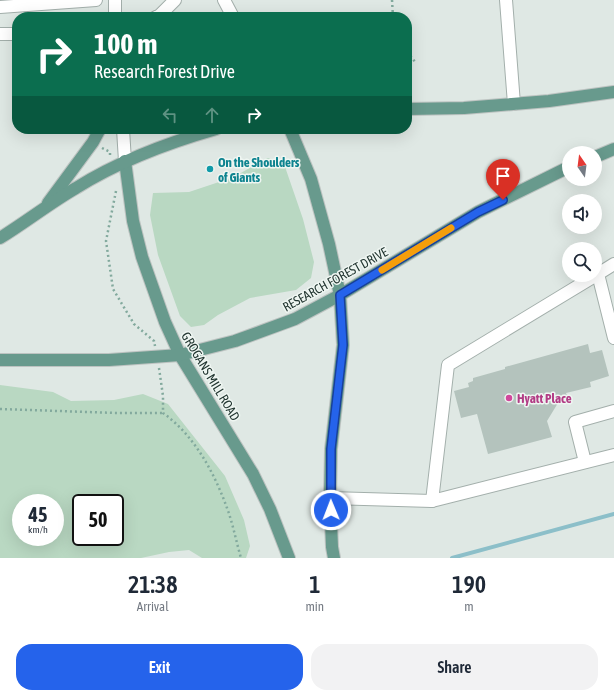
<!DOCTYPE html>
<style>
body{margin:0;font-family:"Asap Condensed",sans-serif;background:#f2f2f3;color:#1f2937;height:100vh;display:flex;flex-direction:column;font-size:15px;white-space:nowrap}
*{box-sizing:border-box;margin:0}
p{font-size:13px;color:#747a83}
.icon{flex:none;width:22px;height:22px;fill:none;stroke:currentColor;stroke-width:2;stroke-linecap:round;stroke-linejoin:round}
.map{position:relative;height:558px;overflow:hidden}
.sheet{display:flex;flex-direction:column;background:#fff;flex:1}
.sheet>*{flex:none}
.top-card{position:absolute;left:12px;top:12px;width:400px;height:122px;border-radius:16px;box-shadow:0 4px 16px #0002;background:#0b6e4f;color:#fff;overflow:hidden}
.needle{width:26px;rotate:346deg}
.buttons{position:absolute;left:562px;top:146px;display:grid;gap:8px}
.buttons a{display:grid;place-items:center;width:40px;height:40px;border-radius:50%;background:#fff;box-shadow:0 4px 16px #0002;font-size:20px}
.speed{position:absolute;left:12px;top:494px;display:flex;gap:8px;font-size:20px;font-weight:700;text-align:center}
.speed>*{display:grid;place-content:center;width:52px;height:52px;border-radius:50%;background:#fff;box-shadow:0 4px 16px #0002;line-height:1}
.speed small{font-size:10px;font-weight:400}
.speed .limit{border:2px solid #111;border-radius:6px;background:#fff;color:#111}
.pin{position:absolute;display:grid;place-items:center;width:34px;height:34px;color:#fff;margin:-41px -17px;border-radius:50% 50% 50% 0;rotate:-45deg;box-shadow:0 0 4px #0007}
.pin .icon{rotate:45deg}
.me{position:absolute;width:44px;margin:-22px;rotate:359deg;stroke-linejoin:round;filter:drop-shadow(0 0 3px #0008)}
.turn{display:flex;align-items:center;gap:14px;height:84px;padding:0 16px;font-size:18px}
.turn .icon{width:52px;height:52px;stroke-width:2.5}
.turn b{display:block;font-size:28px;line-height:34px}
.lanes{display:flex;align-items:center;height:38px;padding:0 16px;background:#0003;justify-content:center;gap:20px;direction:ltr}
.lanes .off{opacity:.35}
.eta{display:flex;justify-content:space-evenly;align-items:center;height:68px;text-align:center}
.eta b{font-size:24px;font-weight:600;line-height:28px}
.action{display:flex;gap:8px;margin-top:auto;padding:8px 16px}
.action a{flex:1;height:46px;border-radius:16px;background:#2563eb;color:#fff;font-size:16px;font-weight:600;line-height:46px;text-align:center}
.action a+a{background:#f2f2f3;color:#1f2937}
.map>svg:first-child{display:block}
.green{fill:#b9d8c2;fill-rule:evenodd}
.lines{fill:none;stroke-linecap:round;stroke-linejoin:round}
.stream{stroke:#8cbfc9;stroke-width:4}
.building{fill:#b4c3bd}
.minor-casing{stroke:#a3afab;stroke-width:14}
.major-casing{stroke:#bdc3c1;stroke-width:14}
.path{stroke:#82a99d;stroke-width:2.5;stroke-dasharray:2 3;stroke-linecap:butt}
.minor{stroke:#fff;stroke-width:12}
.major{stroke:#689a8d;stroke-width:12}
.route-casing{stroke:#184099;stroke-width:10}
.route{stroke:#2563eb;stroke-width:7}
.slow{stroke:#f59e0b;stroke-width:7}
.culture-dot{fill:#0f9aa8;stroke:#eff6f2;stroke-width:1.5}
.hotel-dot{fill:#d1479c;stroke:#eff6f2;stroke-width:1.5}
.labels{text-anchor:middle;stroke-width:3;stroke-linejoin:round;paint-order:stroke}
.culture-label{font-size:13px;font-weight:bold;fill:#0d838f;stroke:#eff6f2;text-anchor:start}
.street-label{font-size:13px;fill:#223631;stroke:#eff6f2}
.hotel-label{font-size:13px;font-weight:bold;fill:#b23c85;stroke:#eff6f2;text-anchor:start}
</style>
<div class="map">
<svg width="614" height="558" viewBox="0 0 614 558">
<rect width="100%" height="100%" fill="#dfe8e4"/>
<g class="green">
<path d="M 267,158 L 283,161 L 303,219 L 314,262 L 311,278 L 296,290 L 250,298 L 218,315 L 204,325 L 191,327 L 180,316 L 158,255 L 150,215 L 153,193 L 189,192 L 234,177 Z"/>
<path d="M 0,385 L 53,392 L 71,401 L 114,400 L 143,394 L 168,404 L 225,476 L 244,520 L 250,546 L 246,558 L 202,558 L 189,550 L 169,552 L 141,558 L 0,558 ZM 21,503 L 55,503 L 55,537 L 21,537 ZM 81,503 L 115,503 L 115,537 L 81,537 Z"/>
</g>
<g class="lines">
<path class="stream" d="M 452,558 L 614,514"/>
</g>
<path class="building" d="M 588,344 L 590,353 L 602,350 L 609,376 L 590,382 L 591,387 L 566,393 L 567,396 L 561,398 L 547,421 L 552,437 L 488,454 L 477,414 L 461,418 L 454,391 L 469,387 L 468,383 L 473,381 L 473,378 L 505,369 L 505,367 Z"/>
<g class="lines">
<g class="minor-casing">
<g id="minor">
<path d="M 115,0 L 115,17"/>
<path d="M 224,0 L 233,17"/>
<path d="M 506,0 L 514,104"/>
<path d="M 0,7 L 96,0"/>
<path d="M 156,17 L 159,16 L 175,0"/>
<path d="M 0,34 L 17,34"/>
<path d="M 123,129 L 125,161"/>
<path d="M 614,264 L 598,274 L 614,338"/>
<path d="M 585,462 L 575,422 L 614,411"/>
<path d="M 330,498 L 432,501 L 614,455"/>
<path d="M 432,501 L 448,365 L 598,274"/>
</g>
</g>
<g class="major-casing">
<g id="major">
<path d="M 407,109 L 464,108 L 549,101 L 614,92"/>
<path d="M 290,129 L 311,179 L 329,244 L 340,295 L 343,345 L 331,449 L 330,498 L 332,547 L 334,558"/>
<path d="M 595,157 L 614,149"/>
<path d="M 125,161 L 133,221 L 142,257 L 165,322 L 180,355 L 253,474 L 270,509 L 289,558"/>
<path d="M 48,203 L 93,142 L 100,129"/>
<path d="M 0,238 C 26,222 50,203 76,188 C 119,161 167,143 216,129"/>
<path d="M 0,360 L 109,360 L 180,355 L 235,341 L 295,319 L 340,295 L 478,212 L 569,167"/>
</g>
</g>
<g class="path">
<path d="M 392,0 L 393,17"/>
<path d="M 407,52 L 416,63"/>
<path d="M 102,148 L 110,152 L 110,155"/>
<path d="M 116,191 L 106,241 L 113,289 L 134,324 L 154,341 L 155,346"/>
<path d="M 159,368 L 163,396 L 163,413 C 194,435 214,472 227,508 C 233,524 236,541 241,558"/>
<path d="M 0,409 L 117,413 L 163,413"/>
</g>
<use href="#minor" class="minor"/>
<use href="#major" class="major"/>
</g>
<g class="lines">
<g class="route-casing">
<path id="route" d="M 331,510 L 331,449 L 343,345 L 340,295 L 478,212 L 503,200"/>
</g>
<use href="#route" class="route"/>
<path class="slow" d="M 382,270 L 451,228"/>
</g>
<circle class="culture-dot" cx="210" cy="169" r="4"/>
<circle class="hotel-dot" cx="509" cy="398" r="4"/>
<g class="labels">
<g class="culture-label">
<text x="218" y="167">On the Shoulders<tspan x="218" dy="15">of Giants</tspan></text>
</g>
<g class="street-label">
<text transform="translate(335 279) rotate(-29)" y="5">RESEARCH FOREST DRIVE</text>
<text transform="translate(211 376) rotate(59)" y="5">GROGANS MILL ROAD</text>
</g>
<g class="hotel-label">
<text x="517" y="403">Hyatt Place</text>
</g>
</g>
</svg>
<div class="buttons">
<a><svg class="needle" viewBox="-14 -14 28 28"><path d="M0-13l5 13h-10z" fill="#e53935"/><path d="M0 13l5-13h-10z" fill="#747a83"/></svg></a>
<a><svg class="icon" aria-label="sound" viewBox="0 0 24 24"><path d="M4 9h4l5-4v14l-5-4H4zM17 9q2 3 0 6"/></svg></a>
<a><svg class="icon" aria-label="search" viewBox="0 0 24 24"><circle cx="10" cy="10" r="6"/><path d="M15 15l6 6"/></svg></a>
</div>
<div class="speed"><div>45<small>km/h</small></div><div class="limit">50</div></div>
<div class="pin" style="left:503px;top:200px;background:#d93025"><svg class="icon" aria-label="arrive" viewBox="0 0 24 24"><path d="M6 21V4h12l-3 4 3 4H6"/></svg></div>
<svg class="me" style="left:331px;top:510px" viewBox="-20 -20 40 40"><circle r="17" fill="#2563eb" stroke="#fff" stroke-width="3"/><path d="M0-11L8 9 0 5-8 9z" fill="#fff"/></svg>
<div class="top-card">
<div class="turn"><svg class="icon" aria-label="right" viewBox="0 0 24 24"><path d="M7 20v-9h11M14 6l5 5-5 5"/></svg><div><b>100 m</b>Research Forest Drive</div></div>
<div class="lanes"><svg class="icon off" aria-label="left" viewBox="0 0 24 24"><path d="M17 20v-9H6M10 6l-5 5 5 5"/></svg><svg class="icon off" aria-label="ahead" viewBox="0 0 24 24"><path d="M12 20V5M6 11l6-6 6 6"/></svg><svg class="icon" aria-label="right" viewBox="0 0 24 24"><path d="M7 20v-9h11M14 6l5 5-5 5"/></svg></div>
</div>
</div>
<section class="sheet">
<div class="eta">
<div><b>21:38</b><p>Arrival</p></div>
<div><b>1</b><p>min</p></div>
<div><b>190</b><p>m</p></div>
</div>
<div class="action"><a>Exit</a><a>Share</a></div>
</section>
